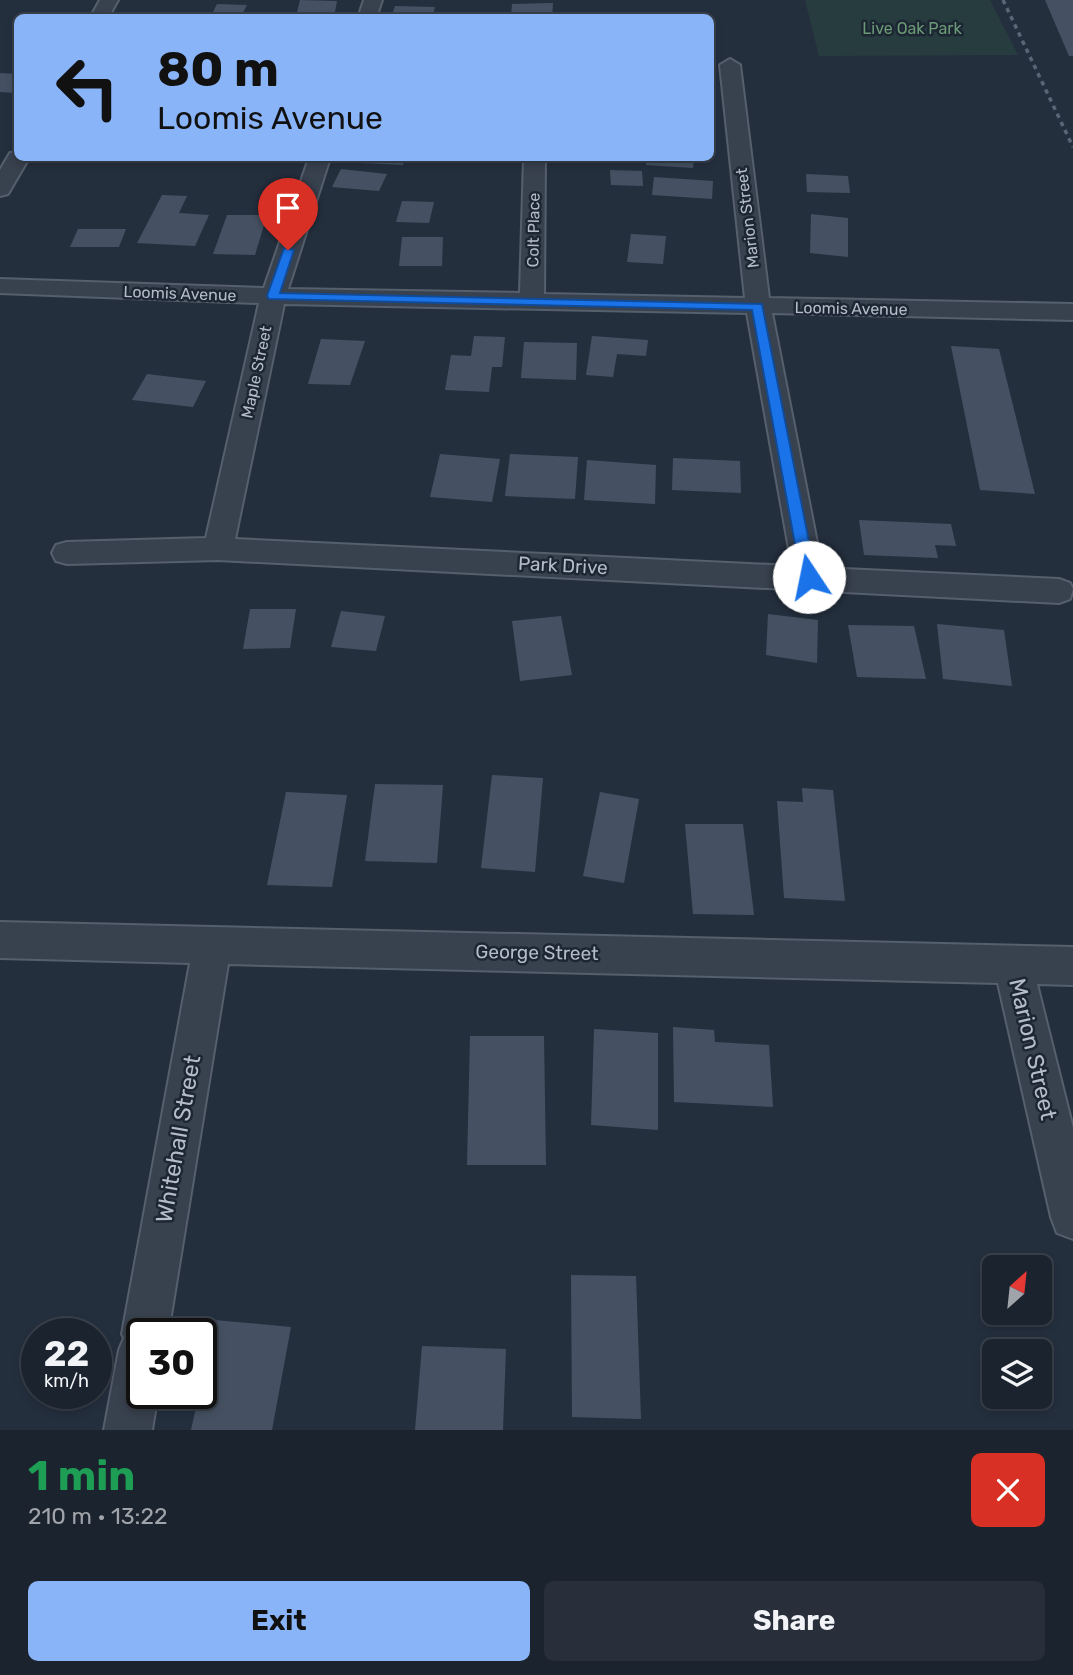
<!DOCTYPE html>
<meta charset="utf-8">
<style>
body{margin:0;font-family:Rubik,sans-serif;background:#282f3a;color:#f1f3f6;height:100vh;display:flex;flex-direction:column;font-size:26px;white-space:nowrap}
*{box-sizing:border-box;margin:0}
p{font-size:23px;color:#a0a4aa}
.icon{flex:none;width:38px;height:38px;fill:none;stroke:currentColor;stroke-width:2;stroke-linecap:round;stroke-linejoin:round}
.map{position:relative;height:1430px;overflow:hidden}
.panel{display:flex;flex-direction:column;background:#1b232e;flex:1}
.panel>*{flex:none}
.top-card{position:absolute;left:14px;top:14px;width:700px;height:147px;border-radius:10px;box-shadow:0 4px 10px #0003,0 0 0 2px #39404a;background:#8ab4f8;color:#111;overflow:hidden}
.needle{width:46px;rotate:27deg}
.buttons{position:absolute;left:982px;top:1255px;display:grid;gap:14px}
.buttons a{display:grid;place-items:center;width:70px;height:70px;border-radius:10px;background:#1b232e;box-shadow:0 4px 10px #0003,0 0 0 2px #39404a;font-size:35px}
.speed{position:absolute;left:21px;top:1318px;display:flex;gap:14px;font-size:35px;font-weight:700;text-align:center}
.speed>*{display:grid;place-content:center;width:91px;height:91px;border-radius:50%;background:#1b232e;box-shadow:0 4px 10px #0003,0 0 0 2px #39404a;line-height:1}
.speed small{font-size:18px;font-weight:400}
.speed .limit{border:4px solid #111;border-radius:10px;background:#fff;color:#111}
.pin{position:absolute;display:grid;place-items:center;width:60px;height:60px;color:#fff;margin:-72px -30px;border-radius:50% 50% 50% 0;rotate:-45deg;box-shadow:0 0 7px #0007}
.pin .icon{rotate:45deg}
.me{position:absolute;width:77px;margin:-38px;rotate:349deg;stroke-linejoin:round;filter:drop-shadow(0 0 5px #0008)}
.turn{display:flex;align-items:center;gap:24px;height:147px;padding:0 28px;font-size:32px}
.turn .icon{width:91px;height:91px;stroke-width:2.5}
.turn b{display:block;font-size:49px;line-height:60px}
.round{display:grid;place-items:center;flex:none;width:74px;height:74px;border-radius:10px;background:#282f3a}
.headline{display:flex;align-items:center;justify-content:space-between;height:119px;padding:0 28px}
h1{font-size:42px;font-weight:700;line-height:52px;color:#1e9e55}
.primary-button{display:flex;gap:14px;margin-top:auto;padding:14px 28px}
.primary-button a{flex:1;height:80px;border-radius:10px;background:#8ab4f8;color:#111;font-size:28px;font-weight:700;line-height:80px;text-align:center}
.primary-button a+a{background:#282f3a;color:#f1f3f6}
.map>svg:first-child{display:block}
.green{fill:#263c3f}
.building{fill:#455162}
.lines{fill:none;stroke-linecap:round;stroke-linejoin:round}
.minor-casing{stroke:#565f6c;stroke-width:4}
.minor{fill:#38414e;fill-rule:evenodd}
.rail{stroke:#5a6575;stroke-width:3.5;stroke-dasharray:4.5 4.5;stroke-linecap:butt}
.route{fill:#1a73e8;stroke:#114b97;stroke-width:2}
.labels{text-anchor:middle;stroke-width:5;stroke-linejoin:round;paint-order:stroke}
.far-park-label{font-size:16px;fill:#6b9a76;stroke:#1d2633}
.far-street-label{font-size:16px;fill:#b4bcc9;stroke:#1d2633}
.street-label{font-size:19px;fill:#b4bcc9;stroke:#1d2633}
.near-street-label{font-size:23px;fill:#b4bcc9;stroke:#1d2633}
</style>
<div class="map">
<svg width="1073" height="1430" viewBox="0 0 1073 1430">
<rect width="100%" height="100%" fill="#242f3e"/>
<path class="green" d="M 805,0 L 990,0 L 1018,55 L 819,56 Z"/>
<g class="building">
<path d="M 300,0 L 337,1 L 335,12 L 297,12 Z"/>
<path d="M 1045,0 L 1073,0 L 1073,56 L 1069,56 Z"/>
<path d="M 553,3 L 552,18 L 511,17 L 512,4 Z"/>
<path d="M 217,4 L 247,5 L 240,18 L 210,18 Z"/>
<path d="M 395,6 L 435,7 L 432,18 L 391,18 Z"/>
<path d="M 0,73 L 18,74 L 15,93 L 0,92 Z"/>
<path d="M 363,158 L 404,158 L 403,165 L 362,163 Z"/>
<path d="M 646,158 L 694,158 L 693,168 L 646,165 Z"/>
<path d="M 341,169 L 387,174 L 379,191 L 332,187 Z"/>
<path d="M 610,170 L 642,171 L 643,186 L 611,185 Z"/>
<path d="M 806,174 L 848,176 L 850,193 L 807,192 Z"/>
<path d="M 654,177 L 713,181 L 712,199 L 652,195 Z"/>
<path d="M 162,195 L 187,196 L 179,213 L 209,215 L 195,246 L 137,243 Z"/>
<path d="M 402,201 L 434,202 L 429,223 L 396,222 Z"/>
<path d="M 811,214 L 848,218 L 848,257 L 810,253 Z"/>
<path d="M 227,215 L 267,215 L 255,255 L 213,254 Z"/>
<path d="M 78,229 L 126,229 L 119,247 L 70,247 Z"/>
<path d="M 631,234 L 666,236 L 663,264 L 627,262 Z"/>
<path d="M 402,237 L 443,237 L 442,266 L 399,266 Z"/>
<path d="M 474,336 L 505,337 L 502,367 L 492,367 L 489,392 L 445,390 L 451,355 L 471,356 Z"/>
<path d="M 592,336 L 648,340 L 646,356 L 617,354 L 613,377 L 586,375 Z"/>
<path d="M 321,339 L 365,341 L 350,385 L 308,384 Z"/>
<path d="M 524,342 L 577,343 L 576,380 L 521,378 Z"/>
<path d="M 951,346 L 999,349 L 1035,494 L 980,490 Z"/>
<path d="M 147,374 L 206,381 L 193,407 L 132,400 Z"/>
<path d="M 440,454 L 500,459 L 492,502 L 430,497 Z"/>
<path d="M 510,454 L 578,457 L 575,499 L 505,496 Z"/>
<path d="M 673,458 L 740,461 L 741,493 L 672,490 Z"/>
<path d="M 587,460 L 656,465 L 655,504 L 584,500 Z"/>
<path d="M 859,520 L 951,524 L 956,546 L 935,545 L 938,558 L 864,555 Z"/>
<path d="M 250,609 L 296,609 L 290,648 L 243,649 Z"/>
<path d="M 341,611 L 385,616 L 376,651 L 331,647 Z"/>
<path d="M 768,614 L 818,620 L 817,663 L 766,655 Z"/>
<path d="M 561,616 L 572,675 L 520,681 L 512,621 Z"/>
<path d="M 937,624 L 1004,630 L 1012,686 L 943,679 Z"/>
<path d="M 848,625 L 914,626 L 926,679 L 857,677 Z"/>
<path d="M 492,775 L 543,778 L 535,872 L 481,868 Z"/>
<path d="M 375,784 L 443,785 L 437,863 L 365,861 Z"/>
<path d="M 802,788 L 833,790 L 845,901 L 784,898 L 777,801 L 803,802 Z"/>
<path d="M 286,792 L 347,795 L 332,887 L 267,885 Z"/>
<path d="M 600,792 L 639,799 L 624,883 L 583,876 Z"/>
<path d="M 685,824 L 743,824 L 754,915 L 693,914 Z"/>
<path d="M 673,1027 L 714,1030 L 715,1042 L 769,1045 L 773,1107 L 674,1102 Z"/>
<path d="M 594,1029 L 658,1033 L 658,1130 L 591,1125 Z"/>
<path d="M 470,1036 L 544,1036 L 546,1165 L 467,1165 Z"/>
<path d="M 571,1275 L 636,1276 L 641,1419 L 572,1417 Z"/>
<path d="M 215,1320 L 291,1327 L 272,1430 L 191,1430 Z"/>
<path d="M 422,1346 L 506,1349 L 503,1430 L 415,1430 Z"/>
</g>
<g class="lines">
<g class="minor-casing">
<g id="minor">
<path d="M 100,0 L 118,0 L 108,18 L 90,18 Z"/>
<path d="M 364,0 L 382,0 L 376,18 L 358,18 Z"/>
<path d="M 730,59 L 740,65 L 769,298 L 1073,304 L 1073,320 L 772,313 L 822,568 L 1059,579 L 1070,583 L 1073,589 L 1070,599 L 1059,603 L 218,560 L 67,564 L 56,561 L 52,553 L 56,545 L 67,542 L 206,538 L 259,303 L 0,293 L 0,279 L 264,288 L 309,158 L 330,158 L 288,289 L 520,293 L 524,158 L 545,158 L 544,294 L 745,298 L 720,65 ZM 284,304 L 747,313 L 792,566 L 235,539 Z"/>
<path d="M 18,152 L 18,158 L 29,158 L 8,194 L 0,196 L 0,170 L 10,153 Z"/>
<path d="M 0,922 L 1073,947 L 1073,985 L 1037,984 L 1073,1128 L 1073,1239 L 1057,1233 L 1051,1217 L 998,983 L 228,964 L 168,1334 L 142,1334 L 142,1393 L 158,1393 L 152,1430 L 104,1430 L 119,1350 L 124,1338 L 122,1334 L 190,963 L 0,958 Z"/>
</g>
</g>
<use href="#minor" class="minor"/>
<path class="rail" d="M 1003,0 L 1073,147"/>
</g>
<path class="route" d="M 284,248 L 294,250 L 280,293 L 762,304 L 816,577 L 814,581 L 809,583 L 801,577 L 752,310 L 269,299 L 267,296 Z"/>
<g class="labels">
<g class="far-park-label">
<text x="912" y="34">Live Oak Park</text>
</g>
<g class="far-street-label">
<text transform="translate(747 218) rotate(-97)" y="6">Marion Street</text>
<text transform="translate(533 230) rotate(-89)" y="6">Colt Place</text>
<text transform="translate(180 293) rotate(2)" y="6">Loomis Avenue</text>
<text transform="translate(851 308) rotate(1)" y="6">Loomis Avenue</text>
<text transform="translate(256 372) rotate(-78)" y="6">Maple Street</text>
</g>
<g class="street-label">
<text transform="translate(563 565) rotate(3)" y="7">Park Drive</text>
<text transform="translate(537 952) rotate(1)" y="7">George Street</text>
</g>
<g class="near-street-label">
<text transform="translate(1033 1049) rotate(77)" y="8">Marion Street</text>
<text transform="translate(178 1139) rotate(-80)" y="8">Whitehall Street</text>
</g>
</g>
</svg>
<div class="buttons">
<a><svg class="needle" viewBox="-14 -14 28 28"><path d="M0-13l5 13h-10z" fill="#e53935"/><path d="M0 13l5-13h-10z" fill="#a0a4aa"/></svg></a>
<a><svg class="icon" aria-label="layers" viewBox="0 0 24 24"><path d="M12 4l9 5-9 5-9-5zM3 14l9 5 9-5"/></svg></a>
</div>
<div class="speed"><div>22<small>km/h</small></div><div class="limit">30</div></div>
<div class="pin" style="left:288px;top:250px;background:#d93025"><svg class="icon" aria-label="arrive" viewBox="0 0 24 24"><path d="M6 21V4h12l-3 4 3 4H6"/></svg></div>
<svg class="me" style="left:809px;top:577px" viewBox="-20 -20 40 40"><circle r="19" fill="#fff"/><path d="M0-13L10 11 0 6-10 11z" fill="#1a73e8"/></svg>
<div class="top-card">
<div class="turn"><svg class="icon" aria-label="left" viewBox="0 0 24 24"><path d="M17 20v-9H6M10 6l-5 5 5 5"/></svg><div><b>80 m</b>Loomis Avenue</div></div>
</div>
</div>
<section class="panel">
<div class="headline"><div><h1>1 min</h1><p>210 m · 13:22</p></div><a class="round" style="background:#d93025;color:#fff"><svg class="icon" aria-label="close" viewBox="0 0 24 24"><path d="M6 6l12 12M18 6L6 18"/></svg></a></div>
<div class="primary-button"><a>Exit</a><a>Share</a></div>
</section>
